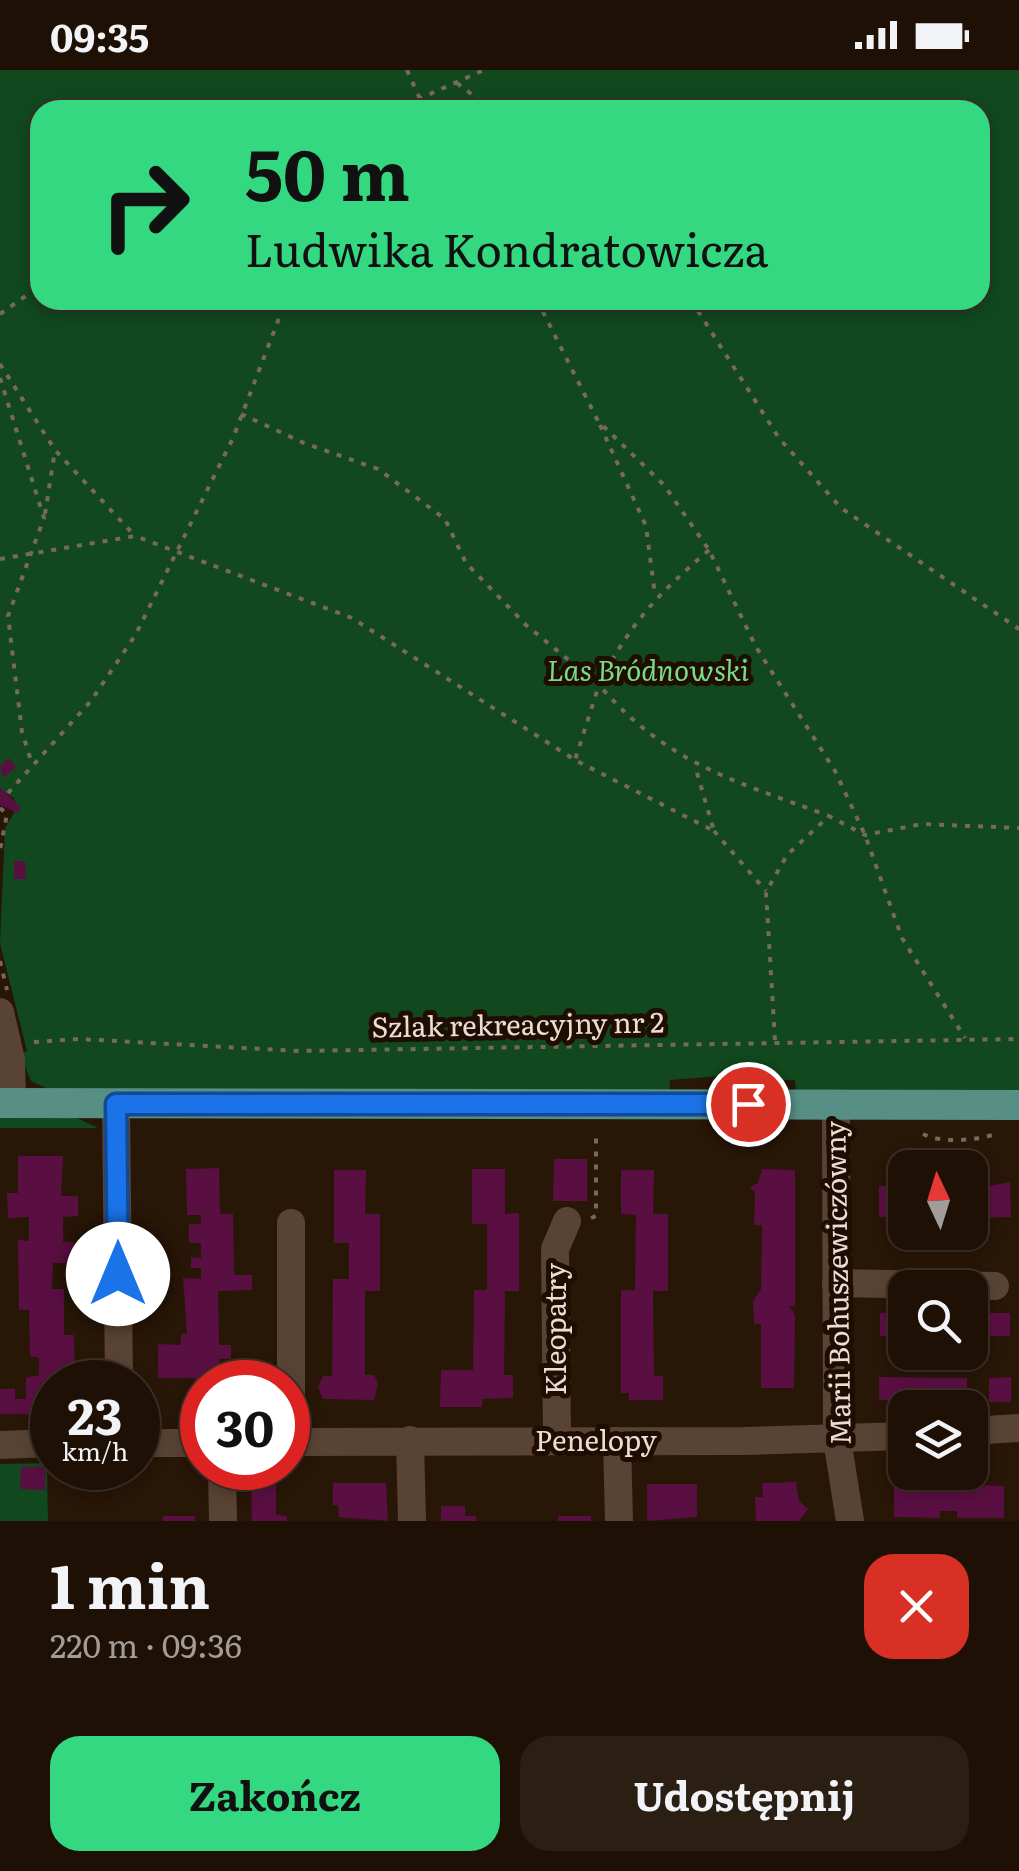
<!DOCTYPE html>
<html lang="pl">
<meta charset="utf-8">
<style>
body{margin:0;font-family:Literata,serif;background:#2b1e13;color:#f1f3f6;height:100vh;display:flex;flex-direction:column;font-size:38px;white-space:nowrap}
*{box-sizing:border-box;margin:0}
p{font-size:32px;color:#a19d9a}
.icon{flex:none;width:55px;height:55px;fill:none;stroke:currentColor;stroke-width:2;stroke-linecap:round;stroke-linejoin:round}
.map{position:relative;height:1451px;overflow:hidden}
.details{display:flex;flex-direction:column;background:#1e1005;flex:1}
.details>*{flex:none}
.hud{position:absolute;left:30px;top:30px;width:960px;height:210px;border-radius:30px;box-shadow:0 5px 15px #0003,0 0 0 2px #3c3027;background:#34d881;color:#111;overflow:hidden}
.needle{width:65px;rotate:356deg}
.controls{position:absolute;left:888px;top:1080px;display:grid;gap:20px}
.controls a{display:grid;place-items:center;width:100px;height:100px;border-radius:20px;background:#1e1005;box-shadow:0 5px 15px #0003,0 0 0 2px #3c3027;font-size:50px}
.speed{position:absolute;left:30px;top:1290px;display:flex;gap:20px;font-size:50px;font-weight:700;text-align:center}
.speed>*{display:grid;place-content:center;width:130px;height:130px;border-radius:50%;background:#1e1005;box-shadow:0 5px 15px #0003,0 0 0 2px #3c3027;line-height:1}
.speed small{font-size:25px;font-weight:400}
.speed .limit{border:15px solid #d22;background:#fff;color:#111}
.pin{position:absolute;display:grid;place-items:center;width:85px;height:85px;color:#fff;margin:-42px;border:5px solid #fff;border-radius:50%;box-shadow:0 2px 10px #0007}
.me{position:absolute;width:110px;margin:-55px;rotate:0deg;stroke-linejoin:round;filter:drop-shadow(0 0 8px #0008)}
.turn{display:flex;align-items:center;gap:35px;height:210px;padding:0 50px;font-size:45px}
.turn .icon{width:130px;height:130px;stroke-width:2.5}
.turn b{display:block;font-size:70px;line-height:85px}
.round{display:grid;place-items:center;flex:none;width:105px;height:105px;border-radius:30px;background:#2b1e13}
.summary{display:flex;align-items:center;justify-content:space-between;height:170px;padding:0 50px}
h1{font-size:60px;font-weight:700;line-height:75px}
.action{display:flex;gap:20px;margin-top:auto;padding:20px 50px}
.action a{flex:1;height:115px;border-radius:30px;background:#34d881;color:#111;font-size:40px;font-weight:700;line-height:115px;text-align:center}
.action a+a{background:#2b1e13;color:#f1f3f6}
.status{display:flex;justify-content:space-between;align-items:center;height:70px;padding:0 50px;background:#1e1005;direction:ltr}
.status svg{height:28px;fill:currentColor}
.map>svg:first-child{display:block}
.green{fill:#11481e;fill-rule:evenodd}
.building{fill:#5a0f42}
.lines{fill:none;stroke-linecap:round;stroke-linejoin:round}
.path{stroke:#79695c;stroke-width:4;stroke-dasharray:5 8;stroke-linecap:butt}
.minor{stroke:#594334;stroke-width:28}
.major{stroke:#578f84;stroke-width:30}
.route-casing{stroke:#114b97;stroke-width:25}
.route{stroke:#1a73e8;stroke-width:18}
.labels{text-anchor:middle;stroke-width:10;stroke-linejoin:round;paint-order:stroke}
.park-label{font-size:28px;font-style:italic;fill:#77db87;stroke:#1f0d01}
.street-label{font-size:28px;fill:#ebddd4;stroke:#1f0d01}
</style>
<div class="status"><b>09:35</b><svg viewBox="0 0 49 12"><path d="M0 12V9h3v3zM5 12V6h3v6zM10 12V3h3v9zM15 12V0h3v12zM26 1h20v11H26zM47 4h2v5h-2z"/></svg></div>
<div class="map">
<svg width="1019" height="1451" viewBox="0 0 1019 1451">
<rect width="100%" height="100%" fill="#281607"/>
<g class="green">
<path d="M 0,0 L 1019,0 L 1019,1022 L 796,1022 L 795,1010 L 721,1010 L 720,1006 L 670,1010 L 669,1022 L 48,1019 L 31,1011 L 20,984 L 27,981 L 0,873 L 5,758 L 15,741 L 14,728 L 0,719 ZM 40,40 L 980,40 L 980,230 L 40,230 Z"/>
<path d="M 0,1047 L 75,1047 L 98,1058 L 0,1058 Z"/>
<path d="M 52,1393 L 47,1398 L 48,1451 L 0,1451 L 0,1394 Z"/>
</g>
<g class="building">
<path d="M 9,688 L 16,697 L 3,708 L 0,696 Z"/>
<path d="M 0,717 L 21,738 L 17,743 L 0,735 Z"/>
<path d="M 14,791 L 25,791 L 26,809 L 14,809 Z"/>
<path d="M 18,1086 L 63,1086 L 61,1126 L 78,1126 L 78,1146 L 63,1147 L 63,1172 L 74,1172 L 74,1193 L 53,1193 L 52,1219 L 64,1219 L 64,1265 L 74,1265 L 75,1312 L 52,1312 L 52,1344 L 0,1344 L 0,1319 L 15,1319 L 15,1329 L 26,1329 L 26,1308 L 39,1305 L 39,1288 L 30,1286 L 29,1240 L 19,1240 L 18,1170 L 29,1171 L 29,1147 L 8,1148 L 7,1123 L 18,1123 Z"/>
<path d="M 554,1089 L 587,1089 L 587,1131 L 553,1131 Z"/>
<path d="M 219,1098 L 220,1144 L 233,1144 L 234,1205 L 252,1205 L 252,1220 L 218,1221 L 219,1275 L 231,1275 L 231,1289 L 219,1289 L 224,1312 L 202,1312 L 202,1330 L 195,1330 L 195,1308 L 158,1308 L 158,1274 L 181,1275 L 181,1264 L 187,1264 L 183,1208 L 201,1209 L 201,1198 L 191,1198 L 191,1187 L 201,1188 L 201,1173 L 189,1173 L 189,1154 L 201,1154 L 201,1145 L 187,1145 L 186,1099 Z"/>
<path d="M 472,1099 L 505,1099 L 505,1144 L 519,1143 L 519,1221 L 505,1221 L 504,1305 L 513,1305 L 513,1328 L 482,1329 L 482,1337 L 440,1337 L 441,1300 L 473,1300 L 474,1220 L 487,1220 L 487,1154 L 472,1154 Z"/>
<path d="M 762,1099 L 795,1100 L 795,1236 L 789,1236 L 795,1245 L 794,1318 L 761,1318 L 761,1254 L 754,1254 L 753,1231 L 761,1219 L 762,1155 L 754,1155 L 755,1123 L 750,1117 L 758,1113 Z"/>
<path d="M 334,1100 L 366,1100 L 365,1144 L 380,1144 L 380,1221 L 365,1221 L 365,1305 L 374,1305 L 378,1313 L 374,1330 L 323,1329 L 318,1317 L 323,1306 L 332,1306 L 333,1209 L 349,1209 L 349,1173 L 334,1173 Z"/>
<path d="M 621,1100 L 654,1100 L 653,1144 L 668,1144 L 668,1221 L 653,1221 L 654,1306 L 663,1306 L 663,1330 L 629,1330 L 629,1323 L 621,1323 L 621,1220 L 635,1220 L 636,1145 L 621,1144 Z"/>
<path d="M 989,1111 L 989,1116 L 1010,1112 L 1011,1147 L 970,1148 L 970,1116 Z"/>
<rect x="879" y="1116" width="26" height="31"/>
<rect x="880" y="1243" width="25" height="23"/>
<rect x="970" y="1243" width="40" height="23"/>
<path d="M 879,1307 L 967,1308 L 967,1330 L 879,1330 Z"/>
<path d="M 1011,1307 L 1011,1332 L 989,1332 L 989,1308 Z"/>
<path d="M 21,1397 L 46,1397 L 45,1420 L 20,1419 Z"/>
<path d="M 796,1412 L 799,1431 L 808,1439 L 799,1451 L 756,1451 L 755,1427 L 763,1427 L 762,1413 Z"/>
<path d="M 251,1413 L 276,1413 L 276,1445 L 287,1446 L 287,1451 L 252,1451 Z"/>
<path d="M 333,1413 L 386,1413 L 388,1451 L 339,1447 L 338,1435 L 333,1435 Z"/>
<path d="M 925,1413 L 1004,1416 L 1004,1448 L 957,1448 L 957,1441 L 940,1441 L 940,1448 L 894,1447 L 894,1416 Z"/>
<path d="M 647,1414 L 697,1414 L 697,1447 L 647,1451 Z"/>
<path d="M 441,1436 L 465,1436 L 465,1446 L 476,1446 L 477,1451 L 441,1451 Z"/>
<rect x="163" y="1446" width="32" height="5"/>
<rect x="558" y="1446" width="33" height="5"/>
</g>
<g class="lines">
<g class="path">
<path d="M 407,0 L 425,40"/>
<path d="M 457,13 L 492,40"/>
<path d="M 394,40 L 484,0"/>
<path d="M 407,40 L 414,30"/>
<path d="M 537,230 L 598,351 L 664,415 L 709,480 L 756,577 L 835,701 L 865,765 L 902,868 L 965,968"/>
<path d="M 691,230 L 779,368 L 841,438 L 1019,559"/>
<path d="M 0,244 L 40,216"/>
<path d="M 0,294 L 55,380 L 135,466"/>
<path d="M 0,308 L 44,448 L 8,546 L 22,662 L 32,694"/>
<path d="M 241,344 L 304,373 L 378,399 L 445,449 L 466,493 L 526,555 L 599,615 L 575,690"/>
<path d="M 600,355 L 646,456 L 655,525"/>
<path d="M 45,444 L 55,380"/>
<path d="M 709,480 C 657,525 630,553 599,615 C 669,695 733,710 829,746"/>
<path d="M 0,489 L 135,466 L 352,548 L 575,690 L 714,761 L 695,696"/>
<path d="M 8,723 L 91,631 L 136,564 L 233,368 L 286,230"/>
<path d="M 0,738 L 7,744 L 0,780"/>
<path d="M 714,761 L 766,821"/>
<path d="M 0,891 L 7,920"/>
<path d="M 775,970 L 766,822 L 787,785 L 829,746 L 865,765 L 922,754 L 1019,758"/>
<path d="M 34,972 L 79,969 L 299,981 L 1019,969"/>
<path d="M 923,1064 C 943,1074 975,1070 997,1064"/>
<path d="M 591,1148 L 596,1146 L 596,1061"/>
</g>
<g class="minor">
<path d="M 0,942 L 11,990 L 12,1033"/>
<path d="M 116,1034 L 119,1312"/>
<path d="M 836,1035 L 837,1369 L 850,1451"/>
<path d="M 836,1213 L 995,1216"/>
<path d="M 970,1361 L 1019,1358"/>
<path d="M 410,1370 L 412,1451"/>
<path d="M 557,1370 L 555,1179 L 567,1151"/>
<path d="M 617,1371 L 619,1451"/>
<path d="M 288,1372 L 745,1371 L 905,1366"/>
<path d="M 291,1372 L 291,1153"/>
<path d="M 138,1373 L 202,1373"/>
<path d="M 0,1375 L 52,1373"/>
<path d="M 222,1398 L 223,1451"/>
</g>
<path class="major" d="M 0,1033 L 1019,1035"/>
</g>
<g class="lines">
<g class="route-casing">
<path id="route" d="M 118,1204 L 116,1034 L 748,1034"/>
</g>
<use href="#route" class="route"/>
</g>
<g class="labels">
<g class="park-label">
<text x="648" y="611">Las Bródnowski</text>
</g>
<g class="street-label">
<text transform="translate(518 955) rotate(-1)" y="10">Szlak rekreacyjny nr 2</text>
<text transform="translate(838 1213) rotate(-91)" y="10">Marii Bohuszewiczówny</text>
<text transform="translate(556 1259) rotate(-90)" y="10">Kleopatry</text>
<text x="596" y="1381">Penelopy</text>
</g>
</g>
</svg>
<div class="controls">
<a><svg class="needle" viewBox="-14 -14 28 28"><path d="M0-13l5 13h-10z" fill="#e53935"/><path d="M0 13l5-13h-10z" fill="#a19d9a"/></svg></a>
<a><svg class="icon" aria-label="search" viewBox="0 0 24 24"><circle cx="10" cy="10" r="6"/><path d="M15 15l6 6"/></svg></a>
<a><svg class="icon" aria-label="layers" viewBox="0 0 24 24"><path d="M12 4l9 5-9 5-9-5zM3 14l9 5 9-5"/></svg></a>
</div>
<div class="speed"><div>23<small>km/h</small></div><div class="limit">30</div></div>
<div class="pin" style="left:748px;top:1034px;background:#d93025"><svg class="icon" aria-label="arrive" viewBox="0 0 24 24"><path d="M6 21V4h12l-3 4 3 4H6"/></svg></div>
<svg class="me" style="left:118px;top:1204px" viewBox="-20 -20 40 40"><circle r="19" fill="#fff"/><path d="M0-13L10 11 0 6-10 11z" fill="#1a73e8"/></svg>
<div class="hud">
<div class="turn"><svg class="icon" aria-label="right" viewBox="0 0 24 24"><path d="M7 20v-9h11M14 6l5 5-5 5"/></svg><div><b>50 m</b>Ludwika Kondratowicza</div></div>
</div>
</div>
<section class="details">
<div class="summary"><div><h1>1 min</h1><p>220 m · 09:36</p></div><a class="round" style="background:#d93025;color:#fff"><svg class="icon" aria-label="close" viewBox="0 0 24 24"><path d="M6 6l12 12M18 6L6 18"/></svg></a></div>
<div class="action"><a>Zakończ</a><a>Udostępnij</a></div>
</section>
